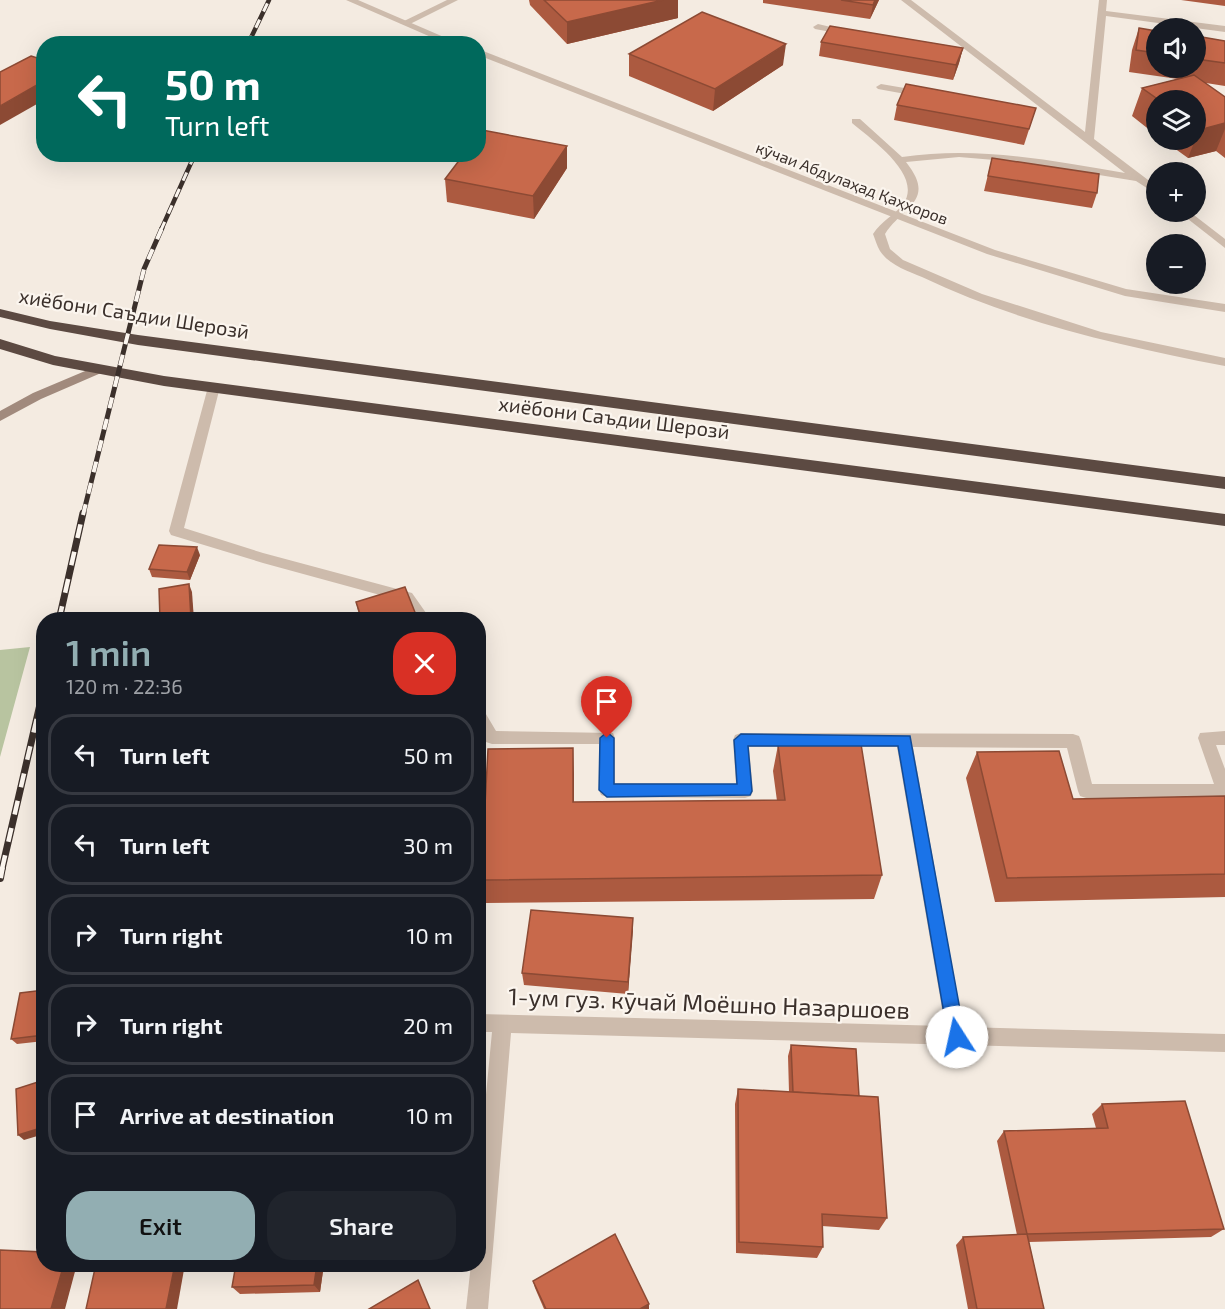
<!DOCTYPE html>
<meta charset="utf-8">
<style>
body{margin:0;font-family:"Exo 2",sans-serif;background:#20242c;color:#f1f3f6;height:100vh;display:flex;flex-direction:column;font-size:22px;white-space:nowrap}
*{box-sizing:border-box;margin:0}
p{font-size:20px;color:#9ea1a6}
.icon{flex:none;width:33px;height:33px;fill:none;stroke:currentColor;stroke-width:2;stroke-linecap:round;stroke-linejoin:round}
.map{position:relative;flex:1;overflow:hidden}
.details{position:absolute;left:36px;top:612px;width:450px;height:660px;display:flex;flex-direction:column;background:#171b24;border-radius:24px;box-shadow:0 6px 24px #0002}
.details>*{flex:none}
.guide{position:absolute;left:36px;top:36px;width:450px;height:126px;border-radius:24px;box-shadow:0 6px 24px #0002;background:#00695c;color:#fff;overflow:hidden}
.controls{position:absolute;left:1146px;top:18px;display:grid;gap:12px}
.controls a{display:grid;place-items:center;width:60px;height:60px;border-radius:50%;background:#171b24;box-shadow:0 6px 24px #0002;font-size:30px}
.pin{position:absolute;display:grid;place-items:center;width:51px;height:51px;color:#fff;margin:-62px -26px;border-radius:50% 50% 50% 0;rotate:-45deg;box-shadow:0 0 6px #0007}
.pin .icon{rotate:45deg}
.me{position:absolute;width:66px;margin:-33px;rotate:350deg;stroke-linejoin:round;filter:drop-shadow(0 0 4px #0008)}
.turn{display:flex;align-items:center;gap:21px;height:126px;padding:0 30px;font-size:27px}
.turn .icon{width:78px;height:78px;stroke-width:2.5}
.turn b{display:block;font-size:42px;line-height:51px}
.round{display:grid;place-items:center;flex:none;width:63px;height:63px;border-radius:24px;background:#20242c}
.head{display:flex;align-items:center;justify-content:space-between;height:102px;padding:0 30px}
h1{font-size:36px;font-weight:600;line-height:45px;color:#92aeb2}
.cta{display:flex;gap:12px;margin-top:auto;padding:12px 30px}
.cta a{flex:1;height:69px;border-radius:24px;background:#92aeb2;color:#111;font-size:24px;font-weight:600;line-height:69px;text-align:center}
.cta a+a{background:#20242c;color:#f1f3f6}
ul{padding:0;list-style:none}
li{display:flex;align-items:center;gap:18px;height:81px;margin:0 12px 9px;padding:0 18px;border:3px solid #363941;border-radius:24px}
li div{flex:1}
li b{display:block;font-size:22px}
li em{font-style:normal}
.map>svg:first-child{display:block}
.green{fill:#b8c4a0}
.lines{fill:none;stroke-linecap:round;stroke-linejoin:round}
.lane{fill:#cdbbac;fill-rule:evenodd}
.street{fill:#cdbbac;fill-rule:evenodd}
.secondary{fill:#a18a7d;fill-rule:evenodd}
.highway{fill:#5c4a42;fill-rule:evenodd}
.rail-far3-casing{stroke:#3b302b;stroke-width:4.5}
.rail-far2-casing{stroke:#3b302b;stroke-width:5}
.rail-far1-casing{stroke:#3b302b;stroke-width:7}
.rail-casing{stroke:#3b302b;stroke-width:8}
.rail-far3{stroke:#fbf5ee;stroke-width:3;stroke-dasharray:9;stroke-linecap:butt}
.rail-far2{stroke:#fbf5ee;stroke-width:4;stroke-dasharray:11;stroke-linecap:butt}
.rail-far1{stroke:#fbf5ee;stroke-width:4.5;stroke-dasharray:14;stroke-linecap:butt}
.rail{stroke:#fbf5ee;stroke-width:6;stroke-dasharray:17;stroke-linecap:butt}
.wall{fill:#ac5a40}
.shaded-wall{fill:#8c4a34}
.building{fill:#c8694b;stroke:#8c4a34;stroke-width:1.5}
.route{fill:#1a73e8;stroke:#114b97;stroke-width:1.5}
.labels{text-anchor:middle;stroke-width:4.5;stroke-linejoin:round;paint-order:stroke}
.far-street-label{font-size:16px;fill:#3b302b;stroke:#fbf5ee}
.street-label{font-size:20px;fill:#3b302b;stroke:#fbf5ee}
.near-street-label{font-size:24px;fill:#3b302b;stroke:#fbf5ee}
</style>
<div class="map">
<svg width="1225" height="1309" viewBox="0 0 1225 1309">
<rect width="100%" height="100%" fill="#f4ebe1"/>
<path class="green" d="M 30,647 L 0,757 L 0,650 Z"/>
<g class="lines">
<g class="lane">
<path d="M 447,0 L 458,0 L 408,25 L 400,23 Z"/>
<path d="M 901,0 L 911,0 L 1085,132 L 1099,0 L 1107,0 L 1106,11 L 1225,26 L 1225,32 L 1106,16 L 1094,139 L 1156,186 L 1156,194 L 1136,181 L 1019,162 L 959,157 L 906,162 C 937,201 903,206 885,234 L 890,249 L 903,260 L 982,294 L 1101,332 L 1225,358 L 1225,366 C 1122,346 1018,323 922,277 C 908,271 889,265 880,251 C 877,246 875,239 873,234 C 881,221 895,215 903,204 C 924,176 871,139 852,123 L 852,119 L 860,119 L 902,157 C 978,146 1050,160 1125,173 Z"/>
<path d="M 818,24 L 852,32 L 847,35 L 815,29 L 813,27 Z"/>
<path d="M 881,84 L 922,91 L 927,94 L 922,97 L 878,89 L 876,87 Z"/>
<path d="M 1179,212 L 1190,212 L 1225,239 L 1225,248 Z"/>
</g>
<g class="street">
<path d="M 346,0 L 358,0 L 460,44 L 447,44 Z"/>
<path d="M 478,49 L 995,250 L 1126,289 L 1225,304 L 1225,312 L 1125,296 L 987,254 L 478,55 Z"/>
<path d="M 214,383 L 220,387 L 184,528 L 263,553 L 412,593 L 431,620 L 416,620 L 402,601 L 263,563 L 171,535 L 169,531 L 208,387 Z"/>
<path d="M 478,707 L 483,709 L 496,731 L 613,733 L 615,738 L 615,783 L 736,784 L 733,740 L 735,735 L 741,733 L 1073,734 L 1079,736 L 1081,741 L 1092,784 L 1214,784 L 1198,738 L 1200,733 L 1225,731 L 1225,745 L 1216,745 L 1225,769 L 1225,798 L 1086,798 L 1080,796 L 1078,791 L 1067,748 L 913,747 L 963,1027 L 1225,1034 L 1225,1052 L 511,1033 L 488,1309 L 466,1309 L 471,1264 L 478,1264 L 478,1178 L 492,1032 L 478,1032 L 478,1014 L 945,1026 L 897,747 L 749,747 L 753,791 L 751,796 L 745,798 L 607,797 L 601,795 L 599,790 L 599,744 L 492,744 L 486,742 L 478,728 Z"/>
</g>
<path class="secondary" d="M 97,366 L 101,367 L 101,373 L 41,399 L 0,421 L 0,411 L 33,393 Z"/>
<g class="highway">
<path d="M 0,309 L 50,321 L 138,335 L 1225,477 L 1225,489 L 138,345 L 50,329 L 0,317 Z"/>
<path d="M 0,339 L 55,356 L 164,376 L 1225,514 L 1225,526 L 164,386 L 53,365 L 0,349 Z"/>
</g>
<g class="rail-far3-casing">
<g id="rail-far3">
<path d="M 248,44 L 269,0"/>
<path d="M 161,230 L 195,154"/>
</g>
</g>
<g class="rail-far2-casing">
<path id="rail-far2" d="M 83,515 L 144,269 L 162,228"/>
</g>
<g class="rail-far1-casing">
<g id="rail-far1">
<path d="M 59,620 L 83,513"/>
<path d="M 2,869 L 44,687"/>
</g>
</g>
<g class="rail-casing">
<path id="rail" d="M 0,878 L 2,867"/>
</g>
<use href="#rail-far3" class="rail-far3"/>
<use href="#rail-far2" class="rail-far2"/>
<use href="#rail-far1" class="rail-far1"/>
<use href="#rail" class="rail"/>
</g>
<g class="wall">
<path d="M 529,0 L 678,0 L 678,18 L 567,44 L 530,5 Z"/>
<path d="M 763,0 L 879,0 L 870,19 L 763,3 Z"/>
<path d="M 1181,0 L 1225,0 L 1225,6 Z"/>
<path d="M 1139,28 L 1156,31 L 1156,68 L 1196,68 L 1196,36 L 1225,41 L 1225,86 L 1206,83 L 1225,123 L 1225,158 L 1216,151 L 1188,158 L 1163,140 L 1196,140 L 1196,100 L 1156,100 L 1156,135 L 1132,116 L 1142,88 L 1178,79 L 1129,72 L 1132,50 Z"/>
<path d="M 821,42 L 963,48 L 959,63 L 953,80 L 819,56 Z"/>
<path d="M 629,54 L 783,65 L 713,111 L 629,76 Z"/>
<path d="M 897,105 L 1036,108 L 1024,145 L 894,120 Z"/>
<path d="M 992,158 L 1097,193 L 1092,208 L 984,191 Z"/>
<path d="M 567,168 L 534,219 L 447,202 L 445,179 Z"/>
<path d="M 200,555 L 190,580 L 152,577 L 149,569 Z"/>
<path d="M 356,602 L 418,620 L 360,620 Z"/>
<path d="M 778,745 L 882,875 L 874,899 L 485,903 L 481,880 L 574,774 L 574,802 L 777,801 L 773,771 Z"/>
<path d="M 977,752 L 1073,799 L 1225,796 L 1225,897 L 995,902 L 966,778 Z"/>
<path d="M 633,918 L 628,994 L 524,985 L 522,973 Z"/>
<path d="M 44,990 L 44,1041 L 17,1044 L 11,1039 Z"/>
<path d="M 791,1045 L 859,1096 L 887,1218 L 879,1230 L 822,1226 L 823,1247 L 817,1258 L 736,1253 L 735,1104 L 738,1089 L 789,1092 L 788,1056 Z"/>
<path d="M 1102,1104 L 1224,1229 L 1211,1237 L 1029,1242 L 1044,1309 L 968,1309 L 956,1245 L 963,1237 L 1017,1235 L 997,1141 L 1004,1131 L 1096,1128 L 1092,1114 Z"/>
<path d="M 324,1264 L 320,1292 L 240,1294 L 232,1287 Z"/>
<path d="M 533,1281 L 649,1309 L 544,1309 L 535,1288 Z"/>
</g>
<g class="shaded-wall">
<path d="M 663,0 L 678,0 L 678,18 L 567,44 L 567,22 Z"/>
<path d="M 875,0 L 879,0 L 878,2 L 870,19 L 873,5 Z"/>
<path d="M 786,44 L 783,65 L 713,111 L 715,89 Z"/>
<path d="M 963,48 L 959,63 L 953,80 L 956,65 Z"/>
<path d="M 44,81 L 44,100 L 0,125 L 0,106 Z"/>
<path d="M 1225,123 L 1225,129 L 1216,151 L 1188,158 L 1199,130 Z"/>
<path d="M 567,146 L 567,168 L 534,219 L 533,196 Z"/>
<path d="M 197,547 L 200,555 L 190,580 L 187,572 Z"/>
<path d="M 189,584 L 192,592 L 194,620 L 187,620 Z"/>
<path d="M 573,748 L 574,774 L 574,827 L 573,802 Z"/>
<path d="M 633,918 L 633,931 L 628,994 L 628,982 Z"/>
<path d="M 44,1127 L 44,1134 L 24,1140 L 18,1135 Z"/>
<path d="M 64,1264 L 77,1264 L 65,1309 L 51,1309 Z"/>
<path d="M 175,1264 L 185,1264 L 177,1309 L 166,1309 Z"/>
<path d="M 317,1264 L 324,1264 L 320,1292 L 314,1285 Z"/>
<path d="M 649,1304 L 649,1309 L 640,1309 Z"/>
</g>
<g class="building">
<path d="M 544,0 L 663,0 L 567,22 Z"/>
<path d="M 841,0 L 875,0 L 873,5 Z"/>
<path d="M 702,12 L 786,44 L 715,89 L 629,54 Z"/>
<path d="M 830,26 L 963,48 L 956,65 L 821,42 Z"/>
<path d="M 1139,28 L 1156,31 L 1156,53 L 1136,50 Z"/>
<path d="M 1196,36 L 1225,41 L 1225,63 L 1196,59 Z"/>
<path d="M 31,56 L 44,60 L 44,81 L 0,106 L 0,72 Z"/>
<path d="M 1194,75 L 1225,97 L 1225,123 L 1199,130 L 1196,128 L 1196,100 L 1159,100 L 1142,88 Z"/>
<path d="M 906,84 L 1036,108 L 1029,129 L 897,105 Z"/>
<path d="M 482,130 L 567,146 L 533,196 L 445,179 L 464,154 L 478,154 L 478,135 Z"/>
<path d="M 992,158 L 1099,174 L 1097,193 L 988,176 Z"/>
<path d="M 159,545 L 197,547 L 187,572 L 149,569 Z"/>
<path d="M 189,584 L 191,619 L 160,620 L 159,589 Z"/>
<path d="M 405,587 L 418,620 L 362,620 L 356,602 Z"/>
<path d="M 861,744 L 882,875 L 481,880 L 488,749 L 573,748 L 573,802 L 785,800 L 778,745 Z"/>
<path d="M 1059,751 L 1073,799 L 1225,796 L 1225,874 L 1007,878 L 977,752 Z"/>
<path d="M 531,910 L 633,918 L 628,982 L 522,973 Z"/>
<path d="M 44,990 L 44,1035 L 11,1039 L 20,993 Z"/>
<path d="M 791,1045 L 856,1049 L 859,1096 L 793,1092 Z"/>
<path d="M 44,1080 L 44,1127 L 18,1135 L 16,1089 Z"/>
<path d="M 738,1089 L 878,1097 L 887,1218 L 822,1214 L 823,1247 L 739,1242 Z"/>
<path d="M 1185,1101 L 1224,1229 L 1027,1234 L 1004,1131 L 1108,1128 L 1102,1104 Z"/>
<path d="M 615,1234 L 649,1304 L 640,1309 L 546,1309 L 533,1281 Z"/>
<path d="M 1027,1234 L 1044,1309 L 977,1309 L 963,1237 Z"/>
<path d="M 0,1250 L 44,1252 L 44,1264 L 64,1264 L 51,1309 L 0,1309 Z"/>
<path d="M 96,1264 L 175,1264 L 166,1309 L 86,1309 Z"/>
<path d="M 236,1264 L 317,1264 L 314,1285 L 232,1287 Z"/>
<path d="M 418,1280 L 430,1309 L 369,1309 Z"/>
</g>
<path class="route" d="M 607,732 L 614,738 L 614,784 L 737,784 L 734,740 L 741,734 L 910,736 L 965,1037 L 963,1043 L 957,1045 L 951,1043 L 948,1037 L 898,746 L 748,746 L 752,791 L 750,795 L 607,797 L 599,790 L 600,738 Z"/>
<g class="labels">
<g class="far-street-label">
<text transform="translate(852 183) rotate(21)" y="6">кӯчаи Абдулаҳад Қаҳҳоров</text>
</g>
<g class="street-label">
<text transform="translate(134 314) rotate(9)" y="7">хиёбони Саъдии Шерозӣ</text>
<text transform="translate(614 418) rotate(7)" y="7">хиёбони Саъдии Шерозӣ</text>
</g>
<g class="near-street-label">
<text transform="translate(709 1004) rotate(2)" y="8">1-ум гуз. кӯчай Моёшно Назаршоев</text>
</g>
</g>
</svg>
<div class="controls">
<a><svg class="icon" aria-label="sound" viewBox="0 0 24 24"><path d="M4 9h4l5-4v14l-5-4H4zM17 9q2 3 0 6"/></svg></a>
<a><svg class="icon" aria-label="layers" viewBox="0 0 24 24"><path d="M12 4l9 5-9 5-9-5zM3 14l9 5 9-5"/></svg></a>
<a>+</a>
<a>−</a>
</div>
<div class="pin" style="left:607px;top:738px;background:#d93025"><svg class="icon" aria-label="arrive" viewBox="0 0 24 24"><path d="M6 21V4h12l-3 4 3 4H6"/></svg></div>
<svg class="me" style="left:957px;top:1037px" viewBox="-20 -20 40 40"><circle r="19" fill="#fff"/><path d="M0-13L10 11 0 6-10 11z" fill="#1a73e8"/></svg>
<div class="guide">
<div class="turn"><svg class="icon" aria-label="left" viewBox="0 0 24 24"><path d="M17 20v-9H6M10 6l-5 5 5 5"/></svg><div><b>50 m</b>Turn left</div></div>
</div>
<section class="details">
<div class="head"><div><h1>1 min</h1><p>120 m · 22:36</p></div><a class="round" style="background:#d93025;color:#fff"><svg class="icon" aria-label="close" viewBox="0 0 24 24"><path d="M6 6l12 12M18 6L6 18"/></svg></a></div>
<ul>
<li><svg class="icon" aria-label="left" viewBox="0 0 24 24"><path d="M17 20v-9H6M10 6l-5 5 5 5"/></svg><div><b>Turn left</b></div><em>50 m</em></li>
<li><svg class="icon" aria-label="left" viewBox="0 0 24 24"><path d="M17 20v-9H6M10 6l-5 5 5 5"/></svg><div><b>Turn left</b></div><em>30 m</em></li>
<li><svg class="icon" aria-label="right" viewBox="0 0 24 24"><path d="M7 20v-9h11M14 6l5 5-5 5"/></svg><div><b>Turn right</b></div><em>10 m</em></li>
<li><svg class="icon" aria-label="right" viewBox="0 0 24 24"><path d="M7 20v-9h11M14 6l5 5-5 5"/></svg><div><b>Turn right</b></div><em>20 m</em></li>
<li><svg class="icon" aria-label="arrive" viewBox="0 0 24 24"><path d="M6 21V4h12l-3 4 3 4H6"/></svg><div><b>Arrive at destination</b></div><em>10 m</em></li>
</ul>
<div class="cta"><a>Exit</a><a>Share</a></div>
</section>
</div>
